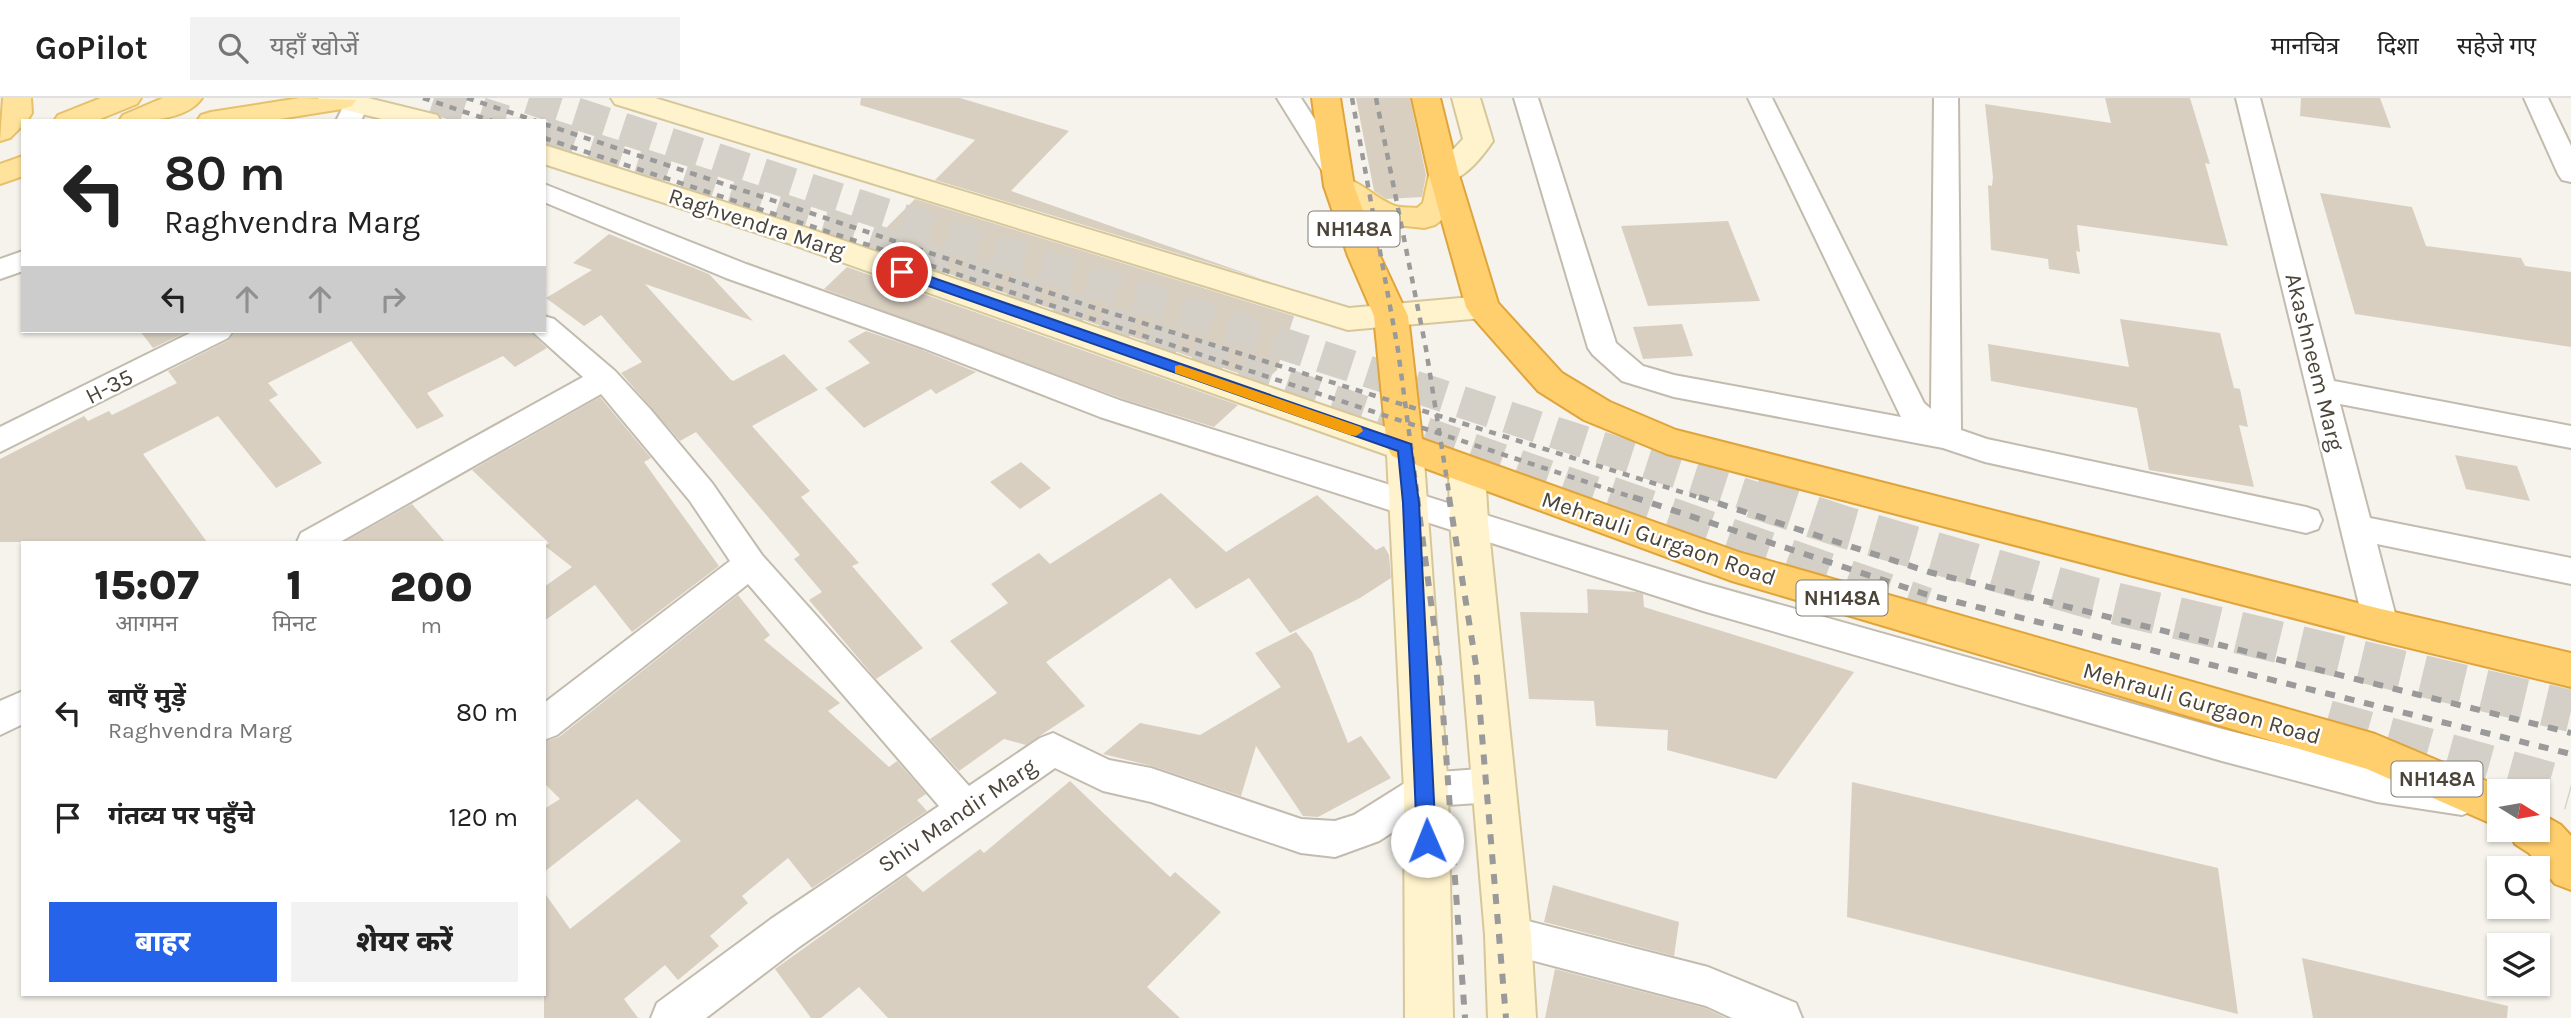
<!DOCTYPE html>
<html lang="hi">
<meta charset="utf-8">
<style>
body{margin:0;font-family:Karla,"Noto Sans Devanagari",sans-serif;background:#f2f2f2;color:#222;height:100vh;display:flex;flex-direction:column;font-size:26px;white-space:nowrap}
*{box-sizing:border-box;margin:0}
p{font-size:23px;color:#767676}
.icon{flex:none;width:38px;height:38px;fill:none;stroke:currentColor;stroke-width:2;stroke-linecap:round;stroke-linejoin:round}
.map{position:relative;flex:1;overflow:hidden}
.sheet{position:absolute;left:21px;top:443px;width:525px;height:455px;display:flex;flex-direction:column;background:#fff;border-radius:0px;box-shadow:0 2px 5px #0004}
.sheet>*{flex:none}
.top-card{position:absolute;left:21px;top:21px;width:525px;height:214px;border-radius:0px;box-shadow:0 2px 5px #0004;background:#fff;color:#222;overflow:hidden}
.needle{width:46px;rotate:101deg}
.controls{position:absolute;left:2487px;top:681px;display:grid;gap:14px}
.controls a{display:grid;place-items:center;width:63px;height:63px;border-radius:0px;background:#fff;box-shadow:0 2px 5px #0004;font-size:35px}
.pin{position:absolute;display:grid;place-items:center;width:60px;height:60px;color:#fff;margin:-30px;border:4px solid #fff;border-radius:50%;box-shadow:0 2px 7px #0007}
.me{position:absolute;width:77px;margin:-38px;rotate:359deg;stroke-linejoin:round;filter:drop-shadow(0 0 5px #0008)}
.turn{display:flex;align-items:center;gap:24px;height:147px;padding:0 28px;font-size:32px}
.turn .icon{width:91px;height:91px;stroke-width:2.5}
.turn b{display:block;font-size:49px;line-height:60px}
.lanes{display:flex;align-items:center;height:66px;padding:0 28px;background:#0003;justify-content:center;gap:35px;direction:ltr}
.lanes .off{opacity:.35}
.eta{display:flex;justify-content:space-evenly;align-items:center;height:119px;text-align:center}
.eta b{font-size:42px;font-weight:800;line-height:49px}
.primary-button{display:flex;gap:14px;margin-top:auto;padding:14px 28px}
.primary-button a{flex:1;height:80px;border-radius:0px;background:#2563eb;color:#fff;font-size:28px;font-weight:800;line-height:80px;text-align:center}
.primary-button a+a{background:#f2f2f2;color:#222}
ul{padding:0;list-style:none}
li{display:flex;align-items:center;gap:21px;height:105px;padding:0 28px}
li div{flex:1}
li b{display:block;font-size:26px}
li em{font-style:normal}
header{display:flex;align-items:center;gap:42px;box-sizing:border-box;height:98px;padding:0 35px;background:#fff;border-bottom:2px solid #e0e0e0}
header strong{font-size:33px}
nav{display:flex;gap:38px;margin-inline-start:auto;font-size:24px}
.search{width:490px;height:63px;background:#f2f2f2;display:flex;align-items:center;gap:18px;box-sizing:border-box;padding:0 24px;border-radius:0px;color:#767676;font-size:26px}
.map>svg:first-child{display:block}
.building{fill:#d8cfc1}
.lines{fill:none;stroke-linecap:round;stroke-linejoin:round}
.secondary-tunnel-far1{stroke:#d4d0c8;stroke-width:32;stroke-dasharray:32 17;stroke-linecap:butt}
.secondary-tunnel{stroke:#d4d0c8;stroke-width:42;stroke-dasharray:42 21;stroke-linecap:butt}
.street-casing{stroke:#c2bbae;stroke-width:4}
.secondary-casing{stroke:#d6c79b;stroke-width:4}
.primary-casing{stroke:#e6c16a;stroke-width:4}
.highway-casing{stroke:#e0a43c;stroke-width:4}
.street{fill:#fff;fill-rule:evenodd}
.secondary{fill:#fff3cd;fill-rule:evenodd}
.primary{fill:#ffe39c;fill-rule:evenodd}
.highway{fill:#ffcf6e;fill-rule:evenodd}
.rail-far1{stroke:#9a9a9a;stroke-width:4.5;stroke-dasharray:7 7;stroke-linecap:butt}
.rail{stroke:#9a9a9a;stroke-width:6;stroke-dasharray:10 10;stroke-linecap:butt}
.route{fill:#2563eb;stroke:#184099;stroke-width:2}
.slow{fill:#f59e0b}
.labels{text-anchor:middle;stroke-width:5;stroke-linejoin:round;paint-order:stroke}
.shield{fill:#fff;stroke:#817c74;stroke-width:2}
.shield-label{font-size:21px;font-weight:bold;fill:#4b4439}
.street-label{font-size:23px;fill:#4b4439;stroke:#fff}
</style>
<header>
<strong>GoPilot</strong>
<div class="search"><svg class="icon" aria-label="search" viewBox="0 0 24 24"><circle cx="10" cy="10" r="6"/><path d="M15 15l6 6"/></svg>यहाँ खोजें</div>
<nav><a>मानचित्र</a><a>दिशा</a><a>सहेजे गए</a></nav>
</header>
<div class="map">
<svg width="2571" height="920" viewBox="0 0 2571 920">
<rect width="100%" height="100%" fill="#f6f3ec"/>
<g class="building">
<path d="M 861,0 L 960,0 L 1069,33 L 1011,93 L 1262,181 L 935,82 L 975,42 L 860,7 Z"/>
<path d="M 1356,0 L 1410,0 L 1426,77 L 1422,99 L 1386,101 L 1374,93 Z"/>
<path d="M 2105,0 L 2190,0 L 2210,66 L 2205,65 L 2228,148 L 2077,127 L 2080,154 L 2076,153 L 2080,176 L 2049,171 L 2048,161 L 1991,152 L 1988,87 L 1992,88 L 1993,79 L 1985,6 L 2111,25 Z"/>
<path d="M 2301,0 L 2380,0 L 2391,30 L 2300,18 Z"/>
<path d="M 2320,95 L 2412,109 L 2426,148 L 2521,160 L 2525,168 L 2571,174 L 2571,249 L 2355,216 Z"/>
<path d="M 915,101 L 1294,218 L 1277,272 L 1264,284 L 868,148 Z"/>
<path d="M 1728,123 L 1760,203 L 1648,208 L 1621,128 Z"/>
<path d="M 609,136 L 709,176 L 753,223 L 645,186 L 730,281 L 733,283 L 784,256 L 818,292 L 752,328 L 810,393 L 801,399 L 859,465 L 852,468 L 923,550 L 876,581 L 809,502 L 822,494 L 794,461 L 800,457 L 696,334 L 680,343 L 621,275 L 642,264 L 601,217 L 584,228 L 546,200 L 592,172 L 573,165 Z"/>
<path d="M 847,169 L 1238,307 L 1214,329 L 1123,301 L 824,191 Z"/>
<path d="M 2120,221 L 2220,235 L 2234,290 L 2240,291 L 2248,329 L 2239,327 L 2254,389 L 2149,372 L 2137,310 L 1991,283 L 1988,246 L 2129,269 Z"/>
<path d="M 1682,226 L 1693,258 L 1643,261 L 1633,229 Z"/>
<path d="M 140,233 L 189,233 L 153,250 Z"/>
<path d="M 236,233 L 529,233 L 547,250 L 515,269 L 503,258 L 427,295 L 444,318 L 417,331 L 351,243 L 268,285 L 278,297 L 269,302 L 322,365 L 276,390 L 218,318 L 143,356 L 207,444 L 0,444 L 0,361 L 84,318 L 88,323 L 109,313 L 112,317 L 177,285 L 168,273 L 229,242 Z"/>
<path d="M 866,233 L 922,252 L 976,274 L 936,296 L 931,291 L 864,330 L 825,290 L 870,265 L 848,243 Z"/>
<path d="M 600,299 L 651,360 L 644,364 L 719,468 L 632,534 L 595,487 L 544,523 L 544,489 L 572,469 L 545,448 L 549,445 L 472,372 Z"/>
<path d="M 2455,357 L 2517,368 L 2530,403 L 2466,391 Z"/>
<path d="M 1021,364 L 1051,390 L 1020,411 L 990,384 Z"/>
<path d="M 1161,395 L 1226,454 L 1317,397 L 1376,452 L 1384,448 L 1389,457 L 1391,480 L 1360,500 L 1290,535 L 1249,480 L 1196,511 L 1170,480 L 1046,564 L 1085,608 L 1026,647 L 1004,641 L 959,673 L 930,641 L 997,595 L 950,543 L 1008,505 L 991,486 L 1039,455 L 1050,466 Z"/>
<path d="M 412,406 L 445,444 L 344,444 Z"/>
<path d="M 1587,491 L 1637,494 L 1643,496 L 1644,509 L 1854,574 L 1776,681 L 1667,652 L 1668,632 L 1596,628 L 1594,603 L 1529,601 L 1520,514 L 1588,515 Z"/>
<path d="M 738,497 L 770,537 L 764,542 L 840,605 L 828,613 L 889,669 L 897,663 L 926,696 L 917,702 L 927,713 L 812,790 L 788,760 L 742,798 L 748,805 L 710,838 L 719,848 L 678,882 L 665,867 L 624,901 L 638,920 L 544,920 L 544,794 L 570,831 L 681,743 L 637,701 L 544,774 L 544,711 L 560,701 L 544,685 L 544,644 L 559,639 Z"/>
<path d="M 1296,534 L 1312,554 L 1348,645 L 1361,638 L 1391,680 L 1318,719 L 1303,718 L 1256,648 L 1241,698 L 1152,668 L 1103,656 L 1140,625 L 1200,637 L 1281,589 L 1255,555 Z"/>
<path d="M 1070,683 L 1170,779 L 1175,774 L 1221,814 L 1147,889 L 1180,920 L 888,920 L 859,889 L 821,920 L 811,920 L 775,871 L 906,777 L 923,794 L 980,751 L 984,755 Z"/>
<path d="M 1852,684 L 2218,770 L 2238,916 L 1847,819 Z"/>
<path d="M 1553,787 L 1679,824 L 1674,858 L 1544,824 Z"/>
<path d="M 2302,860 L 2508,908 L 2507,920 L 2313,920 Z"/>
<path d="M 1555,871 L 1705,910 L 1726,920 L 1545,920 Z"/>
</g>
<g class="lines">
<g class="secondary-tunnel-far1">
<path d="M 434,0 L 505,23"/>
<path d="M 529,0 L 1759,401"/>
<path d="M 544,35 L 836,129 L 1614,401"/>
</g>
<g class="secondary-tunnel">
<path d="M 1609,399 L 1925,510"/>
<path d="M 1753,399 L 1844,429 L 2092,500 L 2571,613"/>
<path d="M 2327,623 L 2571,691"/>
</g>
<g class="street-casing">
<g id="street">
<path d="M 1277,0 L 1301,0 L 1350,76 L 1346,82 L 1337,84 L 1328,82 Z"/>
<path d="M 1514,0 L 1538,0 L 1616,245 L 1643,268 L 1674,277 L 1901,319 L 1748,0 L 1772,0 L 1924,305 L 1931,311 L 1934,0 L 1958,0 L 1961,332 L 1987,341 L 2306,409 L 2318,413 L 2322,422 L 2318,431 L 2306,435 L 1985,364 L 1943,350 L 1674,299 L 1622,283 L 1593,257 L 1588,250 Z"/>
<path d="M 2236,0 L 2260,0 L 2334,283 L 2571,328 L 2571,350 L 2340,306 L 2370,420 L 2571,460 L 2571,486 L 2377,446 L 2398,527 L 2393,537 L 2381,541 L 2369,537 L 2364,527 Z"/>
<path d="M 2524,0 L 2548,0 L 2571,48 L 2571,84 L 2562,82 L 2558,76 Z"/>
<path d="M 347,1 L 365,1 L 368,6 L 361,23 L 336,23 Z"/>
<path d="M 544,86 L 746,166 L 943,236 L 1122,303 L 1703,485 L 2222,631 L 2377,670 L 2462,683 L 2475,688 L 2481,700 L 2475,712 L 2462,717 L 2377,704 L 2222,663 L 1703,513 L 1100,319 L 923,250 L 726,180 L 544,104 Z"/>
<path d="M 23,153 L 23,173 L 0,181 L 0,161 Z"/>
<path d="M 544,218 L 554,221 L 615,273 L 651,312 L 712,385 L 762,457 L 969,688 L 1040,640 L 1053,635 L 1109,662 L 1151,670 L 1301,721 L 1335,723 L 1354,717 L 1413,680 L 1426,675 L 1493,670 L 1506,675 L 1512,687 L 1506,699 L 1493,704 L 1433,708 L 1379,743 L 1335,759 L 1301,755 L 1151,704 L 1103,693 L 1055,670 L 799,849 L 706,920 L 651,920 L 657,905 L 771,821 L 939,708 L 748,486 L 557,637 L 544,642 L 544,605 L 730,463 L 690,403 L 601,296 L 340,444 L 297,444 L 301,435 L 583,279 L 534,235 L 532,233 L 544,233 Z"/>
<path d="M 194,233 L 233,233 L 228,240 L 0,354 L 0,329 Z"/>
<path d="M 23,593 L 23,626 L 0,637 L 0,603 Z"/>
<path d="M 1508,818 L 1708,869 L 1796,905 L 1802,920 L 1732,920 L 1706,908 L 1508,856 L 1494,851 L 1488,837 L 1494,823 Z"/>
</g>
</g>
<g class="secondary-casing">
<g id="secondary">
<path d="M 318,0 L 368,0 L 437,17 L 441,23 L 390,23 L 322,6 Z"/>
<path d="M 611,0 L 655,0 L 1349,210 L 1483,198 L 1495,201 L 1500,209 L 1495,217 L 1483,220 L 1348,232 L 615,6 Z"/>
<path d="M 1452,0 L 1480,0 L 1493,43 C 1480,62 1458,90 1433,84 L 1429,77 L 1463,41 Z"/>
<path d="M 544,47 L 810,131 L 1418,340 L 1423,349 L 1448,692 L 1453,920 L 1405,920 L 1404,692 L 1387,357 L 788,145 L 544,66 Z"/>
<path d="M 1467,359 L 1480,363 L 1485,373 L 1488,424 L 1531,837 L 1536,920 L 1488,920 L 1485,837 L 1450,424 L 1449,373 L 1454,363 Z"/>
</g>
</g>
<g class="primary-casing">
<g id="primary">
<path d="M 3,0 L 31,0 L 32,15 L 27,23 L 23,23 L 23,27 L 10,40 L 0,43 Z"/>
<path d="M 101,0 L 141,0 L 137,6 L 95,23 L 54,23 L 58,17 Z"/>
<path d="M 163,0 L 202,0 C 187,23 143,23 119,23 L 123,17 Z"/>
<path d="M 300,0 L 356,2 L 352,8 L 342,11 L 267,23 L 197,23 L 201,17 L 211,14 Z"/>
<path d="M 23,58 L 23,78 L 0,86 L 0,66 Z"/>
<path d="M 1444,68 L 1455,70 L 1459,77 L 1454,109 L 1449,116 L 1435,127 L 1424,130 L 1378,125 L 1328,95 L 1324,88 L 1328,81 C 1355,74 1371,99 1395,108 C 1401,110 1410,109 1417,110 L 1423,105 L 1429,77 L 1433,70 Z"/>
</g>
</g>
<g class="highway-casing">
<g id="highway">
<path d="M 1312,0 L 1340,0 L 1354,88 L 1380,158 L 1408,218 L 1422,341 L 1738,454 L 2375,636 L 2510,693 L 2499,693 L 2499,729 L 2367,671 L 1732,483 L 1392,358 L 1387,349 L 1374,218 L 1348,158 L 1324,88 Z"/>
<path d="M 1412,0 L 1440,0 L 1459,77 L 1498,205 L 1562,275 L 1610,304 L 1676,332 L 2381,511 L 2571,555 L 2571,589 L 2381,543 L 1667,356 L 1584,322 L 1538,293 L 1471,217 L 1466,209 L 1429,77 Z"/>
<path d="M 2538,714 L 2561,727 L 2571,738 L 2571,792 L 2555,786 L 2529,755 L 2515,746 L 2509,732 L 2538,732 Z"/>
</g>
</g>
<use href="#street" class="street"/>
<use href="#secondary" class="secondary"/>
<use href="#primary" class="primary"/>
<use href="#highway" class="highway"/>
<g class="rail-far1">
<path d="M 423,0 L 492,23"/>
<path d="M 467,0 L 536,23"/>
<path d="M 1352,0 L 1398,252 L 1418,401"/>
<path d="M 1376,0 L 1426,251 L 1450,401"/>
<path d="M 544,26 L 1095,210 L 1704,401"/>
<path d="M 544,40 L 1638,401"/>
</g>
<g class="rail">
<path d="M 1417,399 L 1440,572 L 1465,920"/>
<path d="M 1449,399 L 1476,567 L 1506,920"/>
<path d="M 1633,399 L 1925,496 L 2571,656"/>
<path d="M 1699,399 L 1929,474 L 2571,635"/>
</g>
</g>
<path class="route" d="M 902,169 L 1411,346 L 1419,405 L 1436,743 L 1433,749 L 1427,751 L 1420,749 L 1417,743 L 1403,405 L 1398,353 L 897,177 L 897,171 Z"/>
<path class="slow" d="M 1180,267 L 1361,329 L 1363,333 L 1356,338 L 1350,337 L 1175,275 L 1175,268 Z"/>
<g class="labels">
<g class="shield">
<rect x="1308.5" y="113.5" width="91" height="35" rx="5"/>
<rect x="1796.5" y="482.5" width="91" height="35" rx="5"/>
<rect x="2391.5" y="663.5" width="91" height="35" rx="5"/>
</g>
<g class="shield-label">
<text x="1354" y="138">NH148A</text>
<text x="1842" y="507">NH148A</text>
<text x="2437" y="688">NH148A</text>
</g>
<g class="street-label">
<text transform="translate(757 125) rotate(18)" y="8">Raghvendra Marg</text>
<text transform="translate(2315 264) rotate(76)" y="8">Akashneem Marg</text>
<text transform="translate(109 288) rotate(-27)" y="8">H-35</text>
<text transform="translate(1659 440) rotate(19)" y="8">Mehrauli Gurgaon Road</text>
<text transform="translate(2202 605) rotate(16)" y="8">Mehrauli Gurgaon Road</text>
<text transform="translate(957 717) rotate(-34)" y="8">Shiv Mandir Marg</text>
</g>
</g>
</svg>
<div class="controls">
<a><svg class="needle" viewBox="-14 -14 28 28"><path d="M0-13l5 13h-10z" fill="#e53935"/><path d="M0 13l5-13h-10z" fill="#767676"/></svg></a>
<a><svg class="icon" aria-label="search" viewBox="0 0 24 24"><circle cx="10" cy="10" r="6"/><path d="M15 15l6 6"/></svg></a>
<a><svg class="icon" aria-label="layers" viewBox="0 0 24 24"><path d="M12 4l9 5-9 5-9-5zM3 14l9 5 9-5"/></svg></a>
</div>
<div class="pin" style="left:902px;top:174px;background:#d93025"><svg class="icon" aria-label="arrive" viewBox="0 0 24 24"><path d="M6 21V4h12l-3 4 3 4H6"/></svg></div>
<svg class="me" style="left:1427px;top:743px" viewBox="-20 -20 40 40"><circle r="19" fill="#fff"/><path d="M0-13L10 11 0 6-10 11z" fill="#2563eb"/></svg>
<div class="top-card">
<div class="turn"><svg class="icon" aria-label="left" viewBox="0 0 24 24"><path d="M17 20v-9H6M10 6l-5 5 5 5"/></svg><div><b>80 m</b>Raghvendra Marg</div></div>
<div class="lanes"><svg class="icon" aria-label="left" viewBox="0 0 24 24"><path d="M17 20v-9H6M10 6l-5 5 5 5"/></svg><svg class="icon off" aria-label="ahead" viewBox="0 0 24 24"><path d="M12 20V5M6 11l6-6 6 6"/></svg><svg class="icon off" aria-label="ahead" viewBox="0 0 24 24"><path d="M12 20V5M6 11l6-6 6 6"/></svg><svg class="icon off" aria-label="right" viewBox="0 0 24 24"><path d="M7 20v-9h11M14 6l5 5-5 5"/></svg></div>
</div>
<section class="sheet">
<div class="eta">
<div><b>15:07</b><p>आगमन</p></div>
<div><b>1</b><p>मिनट</p></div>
<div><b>200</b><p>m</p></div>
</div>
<ul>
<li><svg class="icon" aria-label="left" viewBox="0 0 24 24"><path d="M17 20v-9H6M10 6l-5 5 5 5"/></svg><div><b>बाएँ मुड़ें</b><p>Raghvendra Marg</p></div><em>80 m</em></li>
<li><svg class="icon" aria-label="arrive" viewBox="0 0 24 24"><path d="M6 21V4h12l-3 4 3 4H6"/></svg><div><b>गंतव्य पर पहुँचे</b></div><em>120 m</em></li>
</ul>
<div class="primary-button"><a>बाहर</a><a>शेयर करें</a></div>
</section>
</div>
